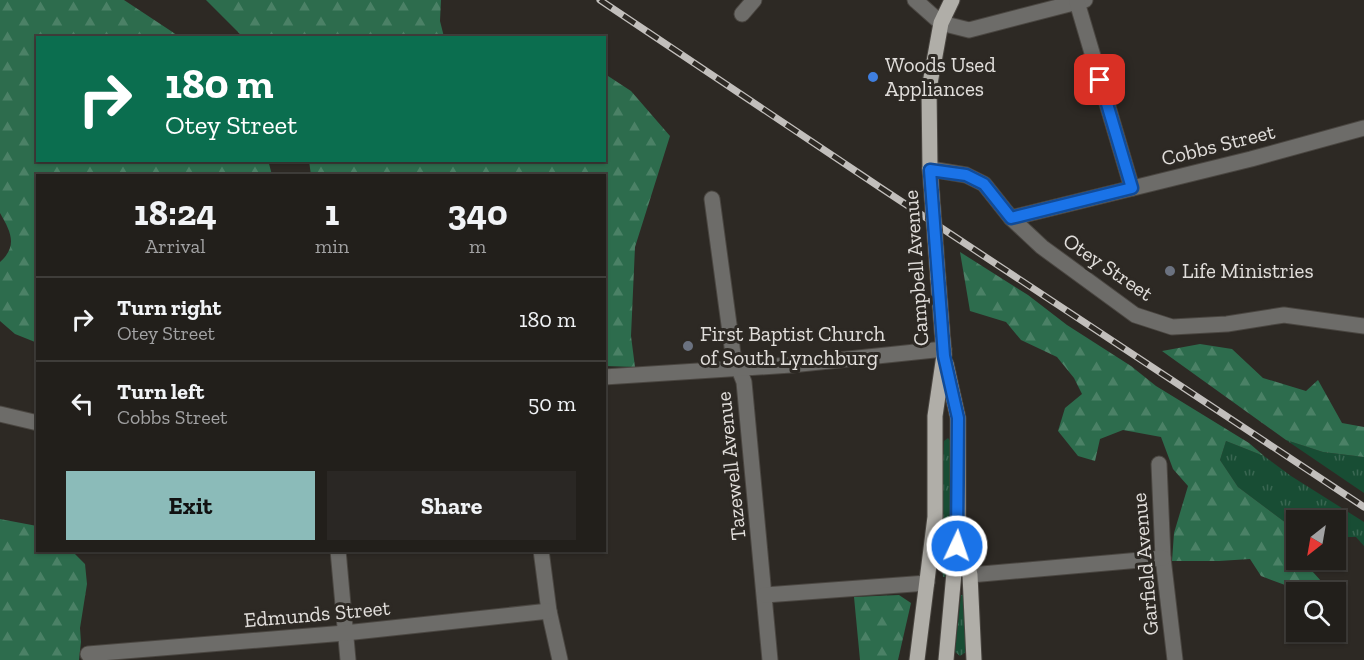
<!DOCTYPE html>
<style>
body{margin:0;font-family:"Zilla Slab",serif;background:#2a2724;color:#f1f3f6;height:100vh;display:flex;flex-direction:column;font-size:22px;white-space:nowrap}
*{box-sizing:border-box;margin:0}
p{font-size:20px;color:#a2a2a3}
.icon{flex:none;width:33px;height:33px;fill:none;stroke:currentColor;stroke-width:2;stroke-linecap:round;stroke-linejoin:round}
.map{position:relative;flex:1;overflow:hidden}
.panel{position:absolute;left:36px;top:174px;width:570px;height:378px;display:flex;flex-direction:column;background:#221f1b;border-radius:0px;box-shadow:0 2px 4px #0004,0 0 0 2px #3f3d3a}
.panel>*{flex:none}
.banner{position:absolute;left:36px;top:36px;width:570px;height:126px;border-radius:0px;box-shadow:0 2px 4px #0004,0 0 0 2px #3f3d3a;background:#0b6e4f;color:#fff;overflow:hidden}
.needle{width:39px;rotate:211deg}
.controls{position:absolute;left:1286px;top:510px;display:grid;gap:12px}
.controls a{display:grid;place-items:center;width:60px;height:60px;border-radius:0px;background:#221f1b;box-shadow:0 2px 4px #0004,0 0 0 2px #3f3d3a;font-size:30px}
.pin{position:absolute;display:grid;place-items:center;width:51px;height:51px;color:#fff;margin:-26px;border-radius:12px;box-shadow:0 3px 9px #0006}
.me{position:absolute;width:66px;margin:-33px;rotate:3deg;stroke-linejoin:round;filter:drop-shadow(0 0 4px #0008)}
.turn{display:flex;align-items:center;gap:21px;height:126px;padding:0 30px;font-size:27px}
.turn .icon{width:78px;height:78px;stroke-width:2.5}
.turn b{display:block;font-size:42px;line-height:51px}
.eta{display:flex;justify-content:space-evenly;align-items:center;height:102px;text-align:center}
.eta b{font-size:36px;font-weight:700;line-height:42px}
.action{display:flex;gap:12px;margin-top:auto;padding:12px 30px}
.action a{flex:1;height:69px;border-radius:0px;background:#8bbbb9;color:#111;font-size:24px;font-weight:700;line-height:69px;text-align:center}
.action a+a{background:#2a2724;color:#f1f3f6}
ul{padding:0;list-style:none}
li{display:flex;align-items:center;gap:18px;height:84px;padding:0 30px;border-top:2px solid #3f3d3a}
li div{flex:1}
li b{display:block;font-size:22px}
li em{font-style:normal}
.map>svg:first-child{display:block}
.grass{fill:url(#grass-tufts)}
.forest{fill:url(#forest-firs)}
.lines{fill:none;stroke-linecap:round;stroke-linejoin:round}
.minor-casing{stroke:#4a4641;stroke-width:17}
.major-casing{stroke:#4a4641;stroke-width:17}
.minor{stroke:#6d6c69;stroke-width:15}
.major{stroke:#b0aea8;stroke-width:15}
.rail-casing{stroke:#c2bfbc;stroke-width:7}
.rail{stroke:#2d2924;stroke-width:4.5;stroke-dasharray:14;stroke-linecap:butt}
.major-bridge-casing{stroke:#4a4641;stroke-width:17;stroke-linecap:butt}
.major-bridge{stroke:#b0aea8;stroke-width:15}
.route-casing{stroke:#114b97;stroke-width:15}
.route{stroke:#1a73e8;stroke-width:10}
.shop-dot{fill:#3f7fe0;stroke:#2d2924;stroke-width:2}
.worship-dot{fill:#6b7280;stroke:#2d2924;stroke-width:2}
.labels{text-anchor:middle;stroke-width:6;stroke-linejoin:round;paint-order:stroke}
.poi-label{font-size:21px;fill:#e1dedb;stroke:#2d2924;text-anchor:start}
.street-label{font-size:21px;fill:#e1dedb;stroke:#2d2924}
</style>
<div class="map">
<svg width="1364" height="660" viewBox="0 0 1364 660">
<defs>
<pattern id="grass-tufts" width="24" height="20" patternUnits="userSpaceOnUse" patternTransform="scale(1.5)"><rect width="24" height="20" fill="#184d34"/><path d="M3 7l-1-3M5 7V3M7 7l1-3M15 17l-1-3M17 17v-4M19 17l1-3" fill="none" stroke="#396651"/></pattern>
<pattern id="forest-firs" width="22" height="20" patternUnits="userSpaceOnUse" patternTransform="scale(1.5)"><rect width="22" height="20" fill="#2d6c4d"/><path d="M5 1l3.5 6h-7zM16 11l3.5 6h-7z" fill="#4b8166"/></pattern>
</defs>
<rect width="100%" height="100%" fill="#2d2924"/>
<g class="grass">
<path d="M 948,438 L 951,442 L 951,496 L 946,577 L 943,577 L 939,539 L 944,441 Z"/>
<path d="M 1286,440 L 1323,452 L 1364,457 L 1364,493 Z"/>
<path d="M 1226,441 L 1264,456 L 1291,476 L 1364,522 L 1364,546 L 1356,537 L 1335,537 L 1335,520 L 1296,520 L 1296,529 L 1294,529 L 1238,487 L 1220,460 Z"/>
<path d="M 961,595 L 964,595 L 966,652 L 960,656 L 955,652 Z"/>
</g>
<g class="forest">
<path d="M 0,0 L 124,0 L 180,37 L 38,38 L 38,160 L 268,160 L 272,175 L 38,176 L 38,341 L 35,342 L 15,334 L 0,321 L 0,262 C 18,246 11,232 0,213 Z"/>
<path d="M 206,0 L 441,0 L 440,21 L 444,37 L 243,37 Z"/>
<path d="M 605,74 L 631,91 L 670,136 L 635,247 L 631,336 L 635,367 L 605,366 L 604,176 L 311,175 L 309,161 L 604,160 Z"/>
<path d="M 960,252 L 1028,295 L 1067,325 L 1131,366 L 1156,386 L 1249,443 L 1264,456 L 1226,441 L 1220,460 L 1238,487 L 1294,529 L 1284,542 L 1296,553 L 1296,560 L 1302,560 L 1322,582 L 1314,587 L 1285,585 L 1261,576 L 1250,559 L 1219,561 L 1172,561 L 1174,533 L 1188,486 L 1173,469 L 1161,437 L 1123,430 L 1100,439 L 1095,461 L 1078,456 L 1058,431 L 1065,408 L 1082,394 L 1074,378 L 1057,357 L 1021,340 L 1006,322 L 970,311 Z"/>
<path d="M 1200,344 L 1232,349 L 1263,378 L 1306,391 L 1318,380 L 1342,423 L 1364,427 L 1364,457 L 1323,452 L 1286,440 L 1162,351 Z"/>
<path d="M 0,519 L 37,526 L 38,550 L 72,551 L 85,564 L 87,584 L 80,628 L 81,642 L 79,660 L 0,660 Z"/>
<path d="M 899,595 L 911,603 L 898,660 L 860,660 L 854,597 Z"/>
</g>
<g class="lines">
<g class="minor-casing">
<g id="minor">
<path d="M 915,0 L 941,23 L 969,30 L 1085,0"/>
<path d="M 1077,2 L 1132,188"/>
<path d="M 742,14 L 754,0"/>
<path d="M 930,169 L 966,175 L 984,184 L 1011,218 L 1042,247 L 1135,315 L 1172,327 L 1227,324 L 1284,315 L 1364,326"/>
<path d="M 712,199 L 733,354 L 744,382 L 770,660"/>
<path d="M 1011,218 L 1251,159 L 1364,128"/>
<path d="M 604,377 L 791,365 L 944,349"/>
<path d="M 0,414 L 38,423"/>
<path d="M 1159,464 L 1163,558 L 1175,660"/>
<path d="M 338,550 L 348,660"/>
<path d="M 541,550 L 549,611 L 560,660"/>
<path d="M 970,575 L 1163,558"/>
<path d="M 765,595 L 927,583"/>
<path d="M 88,654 L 345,633 L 549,611"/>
</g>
</g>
<g class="major-casing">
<g id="major">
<path d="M 930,169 L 929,89 L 941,23 L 952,0"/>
<path d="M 946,364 L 958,418 L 958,525 L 970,575 L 974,660"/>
<path d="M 917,660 L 935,517 L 935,416 L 944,355 L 938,278"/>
<path d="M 946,660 L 957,540"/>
</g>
</g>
<use href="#minor" class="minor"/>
<use href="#major" class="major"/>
<g class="rail-casing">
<path id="rail" d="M 600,0 L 881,188 L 1364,507"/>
</g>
<use href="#rail" class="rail"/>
<g class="major-bridge-casing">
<path id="major-bridge" d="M 930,169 L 938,278"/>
</g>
<use href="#major-bridge" class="major-bridge"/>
</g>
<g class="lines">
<g class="route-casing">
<path id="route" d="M 957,546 L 958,418 L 944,356 L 930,170 L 966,175 L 984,184 L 1011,218 L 1132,188 L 1100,80"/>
</g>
<use href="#route" class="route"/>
</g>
<circle class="shop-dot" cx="873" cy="77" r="6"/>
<g class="worship-dot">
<circle cx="1170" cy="271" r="6"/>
<circle cx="688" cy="346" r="6"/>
</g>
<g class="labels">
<g class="poi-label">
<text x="885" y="72">Woods Used<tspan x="885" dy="24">Appliances</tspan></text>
<text x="1182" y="278">Life Ministries</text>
<text x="700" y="341">First Baptist Church<tspan x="700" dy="24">of South Lynchburg</tspan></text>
</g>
<g class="street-label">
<text transform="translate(1218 145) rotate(-14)" y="7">Cobbs Street</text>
<text transform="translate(1108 267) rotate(34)" y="7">Otey Street</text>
<text transform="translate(916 268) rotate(-94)" y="7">Campbell Avenue</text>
<text transform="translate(731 466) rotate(-96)" y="7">Tazewell Avenue</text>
<text transform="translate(1145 564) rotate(-95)" y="7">Garfield Avenue</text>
<text transform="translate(317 614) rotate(-5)" y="7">Edmunds Street</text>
</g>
</g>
</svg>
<div class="controls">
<a><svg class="needle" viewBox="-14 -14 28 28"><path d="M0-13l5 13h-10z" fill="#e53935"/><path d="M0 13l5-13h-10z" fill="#a2a2a3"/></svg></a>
<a><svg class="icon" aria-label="search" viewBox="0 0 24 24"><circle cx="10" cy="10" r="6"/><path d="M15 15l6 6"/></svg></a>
</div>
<div class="pin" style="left:1100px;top:80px;background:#d93025"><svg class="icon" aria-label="arrive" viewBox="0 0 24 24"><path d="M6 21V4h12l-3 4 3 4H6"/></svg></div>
<svg class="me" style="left:957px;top:546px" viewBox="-20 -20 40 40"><circle r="17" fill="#1a73e8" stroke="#fff" stroke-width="3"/><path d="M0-11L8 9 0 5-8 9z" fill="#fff"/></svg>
<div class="banner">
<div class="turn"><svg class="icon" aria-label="right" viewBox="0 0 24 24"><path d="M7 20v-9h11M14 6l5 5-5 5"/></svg><div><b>180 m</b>Otey Street</div></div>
</div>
<section class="panel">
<div class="eta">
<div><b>18:24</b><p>Arrival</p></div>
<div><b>1</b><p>min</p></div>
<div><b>340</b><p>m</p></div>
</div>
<ul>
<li><svg class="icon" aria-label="right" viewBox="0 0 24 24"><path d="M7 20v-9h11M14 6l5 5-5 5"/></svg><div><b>Turn right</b><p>Otey Street</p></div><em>180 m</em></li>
<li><svg class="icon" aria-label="left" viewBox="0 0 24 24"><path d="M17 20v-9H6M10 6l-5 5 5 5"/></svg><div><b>Turn left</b><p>Cobbs Street</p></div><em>50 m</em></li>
</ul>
<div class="action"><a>Exit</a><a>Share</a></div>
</section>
</div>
